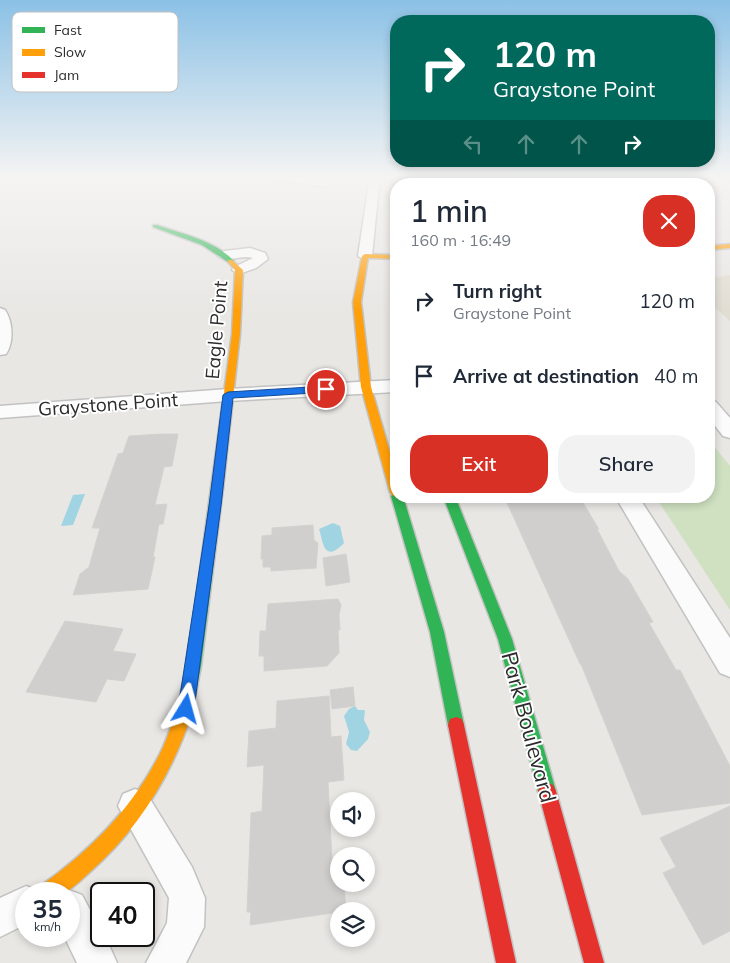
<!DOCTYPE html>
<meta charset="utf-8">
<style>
body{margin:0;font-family:Mulish,sans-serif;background:#f2f2f3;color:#1f2937;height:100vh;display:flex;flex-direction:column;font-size:19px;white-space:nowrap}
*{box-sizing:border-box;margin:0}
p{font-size:16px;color:#747a83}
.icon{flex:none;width:28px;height:28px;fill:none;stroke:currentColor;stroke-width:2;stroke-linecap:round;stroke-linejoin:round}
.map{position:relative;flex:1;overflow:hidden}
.panel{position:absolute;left:390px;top:178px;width:325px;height:325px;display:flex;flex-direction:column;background:#fff;border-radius:20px;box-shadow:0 2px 8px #0003}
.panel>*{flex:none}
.top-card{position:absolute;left:390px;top:15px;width:325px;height:152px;border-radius:20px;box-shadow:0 2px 8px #0003;background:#00695c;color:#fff;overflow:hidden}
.buttons{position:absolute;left:330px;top:792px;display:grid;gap:10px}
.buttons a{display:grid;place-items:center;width:45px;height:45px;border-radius:50%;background:#fff;box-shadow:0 2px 8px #0003;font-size:25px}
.speed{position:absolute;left:15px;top:882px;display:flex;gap:10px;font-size:25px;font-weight:700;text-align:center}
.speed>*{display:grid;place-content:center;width:65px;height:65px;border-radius:50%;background:#fff;box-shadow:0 2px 8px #0003;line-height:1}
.speed small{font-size:12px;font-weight:400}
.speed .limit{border:2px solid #111;border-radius:8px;background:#fff;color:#111}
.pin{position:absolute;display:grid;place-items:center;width:42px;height:42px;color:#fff;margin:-21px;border:2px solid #fff;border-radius:50%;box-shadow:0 1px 5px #0007}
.me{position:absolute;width:55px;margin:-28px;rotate:8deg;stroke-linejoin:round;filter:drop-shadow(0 0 4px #0008)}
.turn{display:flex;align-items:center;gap:18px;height:105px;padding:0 20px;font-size:22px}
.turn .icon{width:65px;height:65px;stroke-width:2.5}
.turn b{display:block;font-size:35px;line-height:42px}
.lanes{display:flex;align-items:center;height:48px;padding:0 20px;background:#0003;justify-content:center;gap:25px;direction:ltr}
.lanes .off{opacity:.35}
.round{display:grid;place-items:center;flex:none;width:52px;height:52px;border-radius:20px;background:#f2f2f3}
.overview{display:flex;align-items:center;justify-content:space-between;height:85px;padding:0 20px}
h1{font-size:30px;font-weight:600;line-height:38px}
.cta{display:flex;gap:10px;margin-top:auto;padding:10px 20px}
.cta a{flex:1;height:58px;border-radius:20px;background:#d93025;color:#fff;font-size:20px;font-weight:600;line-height:58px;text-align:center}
.cta a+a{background:#f2f2f3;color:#1f2937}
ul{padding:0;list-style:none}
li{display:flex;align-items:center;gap:15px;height:75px;padding:0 20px}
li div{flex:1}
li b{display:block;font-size:19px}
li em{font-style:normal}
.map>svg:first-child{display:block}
.education{fill:#e2ddd3}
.green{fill:#cfe1c1}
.water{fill:#a0d4e2}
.building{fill:#d1cfcd;stroke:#d4d2cf}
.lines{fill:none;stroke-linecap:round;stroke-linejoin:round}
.street-casing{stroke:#c2c2c2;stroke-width:3}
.fast-casing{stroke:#c2c2c2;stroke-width:3}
.slow-casing{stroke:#c2c2c2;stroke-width:3}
.jam-casing{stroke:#c2c2c2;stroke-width:3}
.path{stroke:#c7c7c7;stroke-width:2;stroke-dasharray:2 1;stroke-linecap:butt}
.street{fill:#fcfbfb;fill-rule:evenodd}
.fast{fill:#30b455;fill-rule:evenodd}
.slow{fill:#ff9f0a;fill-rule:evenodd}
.jam{fill:#e5322d;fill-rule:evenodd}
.route{fill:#1a73e8;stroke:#114b97}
.labels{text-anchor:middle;stroke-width:4;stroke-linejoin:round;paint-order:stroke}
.street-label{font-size:19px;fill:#2c2c2c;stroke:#fff}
.near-street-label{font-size:22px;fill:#2c2c2c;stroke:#fff}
.key{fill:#fff;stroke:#c0c0c0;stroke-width:1}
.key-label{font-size:14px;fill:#2c2c2c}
</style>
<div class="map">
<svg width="730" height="963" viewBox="0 0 730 963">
<rect width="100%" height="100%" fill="#e9e7e4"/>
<path class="education" d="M 730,275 L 730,321 L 709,302 L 709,278 Z"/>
<path class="green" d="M 709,440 L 730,466 L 730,610 L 655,496 L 709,496 Z"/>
<g class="water">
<path d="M 85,494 L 73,525 L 61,526 L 73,495 Z"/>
<path d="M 333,523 L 340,526 L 344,543 C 323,565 323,540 319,529 Z"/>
<path d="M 355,706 L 358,710 L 365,710 L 364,720 L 370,732 L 368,739 L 357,751 L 351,750 L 346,744 L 349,732 L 344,716 L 349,709 Z"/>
</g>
<g class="building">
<path d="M 162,434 L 178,434 L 172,466 L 164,467 L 155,505 L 167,504 L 163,524 L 159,524 L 153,557 L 155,557 L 148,589 L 73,595 L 80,574 L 89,567 L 100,528 L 92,528 L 118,454 L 123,453 L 129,436 Z"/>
<path d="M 504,496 L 579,496 L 597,526 L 599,529 L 597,529 L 619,571 L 628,579 L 653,622 L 649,623 L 676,670 L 680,670 L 730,766 L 730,803 L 642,815 L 581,664 L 580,664 Z"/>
<path d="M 313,525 L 314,540 L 318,543 L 316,568 L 271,571 L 271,567 L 263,567 L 263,559 L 261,559 L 262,536 L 272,535 L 272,528 Z"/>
<path d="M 346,554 L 350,582 L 326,586 L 323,558 Z"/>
<path d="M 338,599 L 341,605 L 339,615 L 340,630 L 338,630 L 339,653 L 327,666 L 264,671 L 264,656 L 259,656 L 260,631 L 266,631 L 268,604 Z"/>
<path d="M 65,621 L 123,629 L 113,651 L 136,654 L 124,681 L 107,679 L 96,702 L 26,692 Z"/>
<path d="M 353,687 L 355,706 L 332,709 L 330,690 Z"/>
<path d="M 329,696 L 331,737 L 341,736 L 344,780 L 328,782 L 333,880 L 339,879 L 339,884 L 344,884 L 346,911 L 250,925 L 251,912 L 247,912 L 251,813 L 262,811 L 264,765 L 247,767 L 249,731 L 276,728 L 277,701 Z"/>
<path d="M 730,806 L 730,931 L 703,945 L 663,873 L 676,867 L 660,838 Z"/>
</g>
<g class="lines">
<g class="street-casing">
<g id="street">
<path d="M 265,176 C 279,176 323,176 332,184 L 327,187 L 270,179 Z"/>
<path d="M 370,176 L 380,176 L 372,256 L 365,260 L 358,256 Z"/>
<path d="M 394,176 L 404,176 L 404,184 L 396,184 L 395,186 Z"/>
<path d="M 583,176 L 596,176 L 608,184 L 595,184 Z"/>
<path d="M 718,176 L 730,176 L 730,182 Z"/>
<path d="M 250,248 L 265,253 L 268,259 L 256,268 L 239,274 L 232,270 L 234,267 L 253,258 C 242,254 226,264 217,255 L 224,251 Z"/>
<path d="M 0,308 L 5,310 C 13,322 14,342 6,354 L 0,355 Z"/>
<path d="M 396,380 L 396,392 L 228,401 L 0,418 L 0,406 L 228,389 Z"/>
<path d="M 709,400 L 716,402 L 730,418 L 730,438 L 723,436 L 709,418 Z"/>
<path d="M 615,496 L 638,496 L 730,638 L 730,677 L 720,673 Z"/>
<path d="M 135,789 L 147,794 L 192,867 L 205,898 L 204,927 L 186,963 L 146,963 L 167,923 L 169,898 L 118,806 L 123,794 Z"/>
<path d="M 26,886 L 39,891 L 40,894 L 26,894 L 26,924 L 0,937 L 0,898 Z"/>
<path d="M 69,890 L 82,895 L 101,930 L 101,936 L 105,936 L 117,963 L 77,963 L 64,936 L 69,936 L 69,894 L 59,894 Z"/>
</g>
</g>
<g class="fast-casing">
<g id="fast">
<path d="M 153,225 L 157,225 C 183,234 214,240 234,261 L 228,262 L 202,245 L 153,227 Z"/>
<path d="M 217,484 L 221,485 L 223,488 L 201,666 L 192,713 L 190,719 L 184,721 L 178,719 L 176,713 L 187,666 L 211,488 L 213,485 Z"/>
<path d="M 396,492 L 396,496 L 403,496 L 444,632 L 464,725 L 462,731 L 456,733 L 450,731 L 448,725 L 430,632 L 391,496 Z"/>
<path d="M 443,496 L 455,496 L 512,639 L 556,791 L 553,797 L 547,800 L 541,797 L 538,791 L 498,639 Z"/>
</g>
</g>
<g class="slow-casing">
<g id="slow">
<path d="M 730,244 L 730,248 L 709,250 L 709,246 Z"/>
<path d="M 365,254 L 396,255 L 396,259 L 368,258 L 361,302 L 371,387 L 396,473 L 396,497 L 392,495 L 390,492 L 361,387 L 353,302 L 362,256 Z"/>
<path d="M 228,260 L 232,260 L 243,270 L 240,334 L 223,488 L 221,491 L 213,491 L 211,488 L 232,334 L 235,270 L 228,262 Z"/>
<path d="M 184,705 L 190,707 L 192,713 C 172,774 139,829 90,872 C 82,879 73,889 63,893 C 56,896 44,894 37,894 L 39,887 C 87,853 128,813 156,761 C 166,744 171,725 178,707 Z"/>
</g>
</g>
<g class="jam-casing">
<g id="jam">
<path d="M 456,717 L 462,719 L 464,725 L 516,963 L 496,963 L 448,725 L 450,719 Z"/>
<path d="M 547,782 L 553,785 L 556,791 L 604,963 L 584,963 L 538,791 L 541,785 Z"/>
</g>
</g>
<path class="path" d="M 340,185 L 359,185"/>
<use href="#street" class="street"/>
<use href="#fast" class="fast"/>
<use href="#slow" class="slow"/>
<use href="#jam" class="jam"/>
</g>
<linearGradient id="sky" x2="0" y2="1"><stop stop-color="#8bc1e6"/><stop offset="0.57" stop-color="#f5f4f3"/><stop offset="1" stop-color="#f5f4f3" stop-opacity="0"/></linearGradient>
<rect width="730" height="311" fill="url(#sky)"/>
<path class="route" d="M 326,386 L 331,389 L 330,392 L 233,398 L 221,506 L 194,709 L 192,715 L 186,717 L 181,715 L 178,709 L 209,506 L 223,395 L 228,392 Z"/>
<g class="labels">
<g class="street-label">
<text transform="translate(216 330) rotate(-85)" y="7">Eagle Point</text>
<text transform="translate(108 404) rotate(-4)" y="7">Graystone Point</text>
</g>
<g class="near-street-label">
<text transform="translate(529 727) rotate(75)" y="8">Park Boulevard</text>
</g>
</g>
<rect x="12" y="12" width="166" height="80" rx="8" class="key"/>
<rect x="22" y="27" width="23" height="6" fill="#30b455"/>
<rect x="22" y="49" width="23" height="7" fill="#ff9f0a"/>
<rect x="22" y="72" width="23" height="6" fill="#e5322d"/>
<g class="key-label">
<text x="54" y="35">Fast</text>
<text x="54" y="57">Slow</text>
<text x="54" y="80">Jam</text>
</g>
</svg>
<div class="buttons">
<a><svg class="icon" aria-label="sound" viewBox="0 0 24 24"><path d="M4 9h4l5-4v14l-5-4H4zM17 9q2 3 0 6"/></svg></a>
<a><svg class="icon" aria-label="search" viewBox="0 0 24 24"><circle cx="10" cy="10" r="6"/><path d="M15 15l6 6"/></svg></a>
<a><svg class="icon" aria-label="layers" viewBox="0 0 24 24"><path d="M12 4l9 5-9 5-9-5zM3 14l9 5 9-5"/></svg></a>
</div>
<div class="speed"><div>35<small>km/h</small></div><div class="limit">40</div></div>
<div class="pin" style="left:326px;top:389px;background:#d93025"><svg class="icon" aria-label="arrive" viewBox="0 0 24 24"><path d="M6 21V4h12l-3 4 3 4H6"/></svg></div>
<svg class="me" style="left:186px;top:709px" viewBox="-20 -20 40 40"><path d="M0-17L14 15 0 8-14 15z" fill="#1a73e8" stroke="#fff" stroke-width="4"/></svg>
<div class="top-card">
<div class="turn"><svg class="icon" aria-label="right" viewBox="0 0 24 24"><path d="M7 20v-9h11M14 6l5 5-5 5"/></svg><div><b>120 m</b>Graystone Point</div></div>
<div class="lanes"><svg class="icon off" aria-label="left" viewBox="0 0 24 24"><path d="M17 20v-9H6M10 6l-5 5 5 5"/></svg><svg class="icon off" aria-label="ahead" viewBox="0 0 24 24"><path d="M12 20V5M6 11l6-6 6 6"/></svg><svg class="icon off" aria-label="ahead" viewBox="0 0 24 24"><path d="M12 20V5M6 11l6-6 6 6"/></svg><svg class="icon" aria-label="right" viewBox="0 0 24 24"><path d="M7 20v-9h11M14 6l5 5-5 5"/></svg></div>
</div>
<section class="panel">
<div class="overview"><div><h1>1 min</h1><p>160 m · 16:49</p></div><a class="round" style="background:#d93025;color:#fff"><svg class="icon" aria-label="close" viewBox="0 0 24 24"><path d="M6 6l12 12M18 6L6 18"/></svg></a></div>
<ul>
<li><svg class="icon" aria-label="right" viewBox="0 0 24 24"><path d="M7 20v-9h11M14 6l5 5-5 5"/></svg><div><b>Turn right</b><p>Graystone Point</p></div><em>120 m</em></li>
<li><svg class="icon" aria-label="arrive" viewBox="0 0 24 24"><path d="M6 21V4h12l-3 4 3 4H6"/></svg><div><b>Arrive at destination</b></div><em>40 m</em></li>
</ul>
<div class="cta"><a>Exit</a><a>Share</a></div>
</section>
</div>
